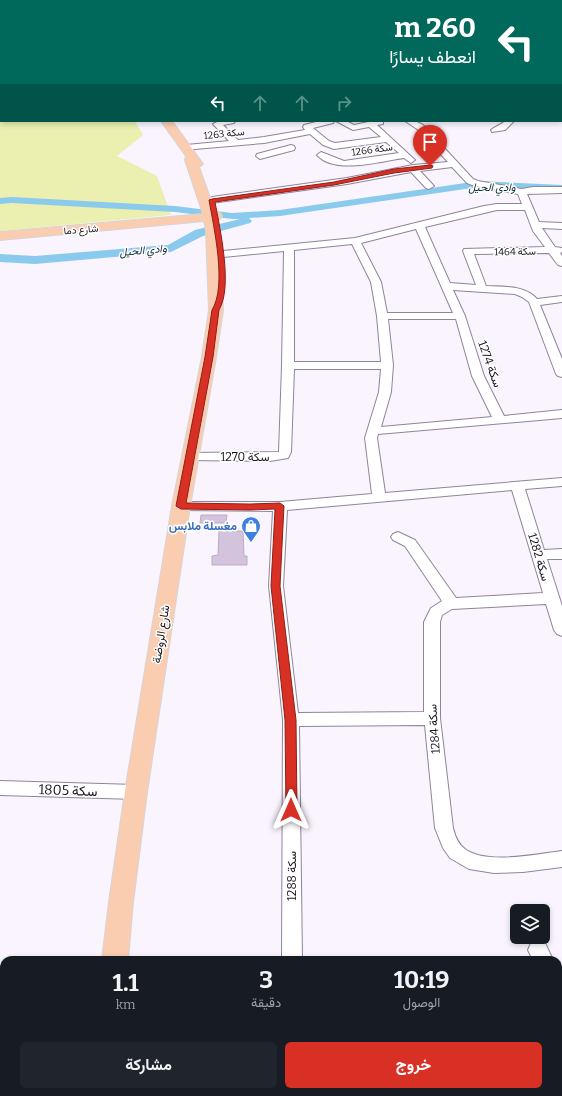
<!DOCTYPE html>
<html lang="ar">
<meta charset="utf-8">
<style>
body{margin:0;font-family:Bitter,Vazirmatn,serif;background:#20242c;color:#f1f3f6;direction:rtl;height:100vh;display:flex;flex-direction:column;font-size:15px;white-space:nowrap}
*{box-sizing:border-box;margin:0}
p{font-size:13px;color:#9ea1a6}
.icon{flex:none;width:22px;height:22px;fill:none;stroke:currentColor;stroke-width:2;stroke-linecap:round;stroke-linejoin:round}
.map{position:relative;flex:1;overflow:hidden;direction:ltr}
.side{position:absolute;left:0px;top:956px;width:562px;height:140px;display:flex;flex-direction:column;background:#171b24;border-radius:12px 12px 0 0;box-shadow:0 2px 6px #0003;direction:rtl}
.side>*{flex:none}
.top-card{position:absolute;left:0px;top:0px;width:562px;height:122px;box-shadow:0 2px 6px #0003;direction:rtl;background:#00695c;color:#fff;overflow:hidden}
.fabs{position:absolute;left:510px;top:904px;display:grid;gap:8px}
.fabs a{display:grid;place-items:center;width:40px;height:40px;border-radius:6px;background:#171b24;box-shadow:0 2px 6px #0003;font-size:20px}
.pin{position:absolute;display:grid;place-items:center;width:34px;height:34px;color:#fff;margin:-41px -17px;border-radius:50% 50% 50% 0;rotate:-45deg;box-shadow:0 0 4px #0007}
.pin .icon{rotate:45deg}
.me{position:absolute;width:44px;margin:-22px;rotate:0deg;stroke-linejoin:round;filter:drop-shadow(0 0 3px #0008)}
.turn{display:flex;align-items:center;gap:14px;height:84px;padding:0 20px;font-size:18px}
.turn .icon{width:52px;height:52px;stroke-width:2.5}
.turn b{display:block;font-size:28px;line-height:34px}
.lanes{display:flex;align-items:center;height:38px;padding:0 20px;background:#0003;justify-content:center;gap:20px;direction:ltr}
.lanes .off{opacity:.35}
.eta{display:flex;justify-content:space-evenly;align-items:center;height:68px;text-align:center}
.eta b{font-size:24px;font-weight:700;line-height:28px}
.primary-button{display:flex;gap:8px;margin-top:auto;padding:8px 20px}
.primary-button a{flex:1;height:46px;border-radius:6px;background:#d93025;color:#fff;font-size:16px;font-weight:700;line-height:46px;text-align:center}
.primary-button a+a{background:#20242c;color:#f1f3f6}
.map>svg:first-child{display:block}
.green{fill:#ebefaf}
.lines{fill:none;stroke-linecap:round;stroke-linejoin:round}
.river{fill:#8acaed;fill-rule:evenodd}
.building{fill:#d3c3dd;stroke:#bbacc5}
.minor-casing{stroke:#91839a;stroke-width:2}
.major-casing{stroke:#d6d5d6;stroke-width:2}
.minor{fill:#fff;fill-rule:evenodd}
.major{fill:#facdb1;fill-rule:evenodd}
.route{fill:#d93025;stroke:#8d1f18}
.labels{text-anchor:middle;stroke-width:3;stroke-linejoin:round;paint-order:stroke}
.far-street-label{font-size:10px;fill:#1a141d;stroke:#fff}
.far-water-label{font-size:11px;font-style:italic;fill:#0e2c3b;stroke:#fff}
.street-label{font-size:12px;fill:#1a141d;stroke:#fff}
.shop-label{font-size:12px;font-weight:bold;fill:#366cbe;stroke:#fff;text-anchor:end}
.near-street-label{font-size:14px;fill:#1a141d;stroke:#fff}
</style>
<div class="map">
<svg width="562" height="1096" viewBox="0 0 562 1096">
<rect width="100%" height="100%" fill="#faf4fe"/>
<path class="green" d="M 0,66 L 1,121 L 135,121 L 143,135 L 117,156 L 157,176 L 171,215 L 0,231 Z"/>
<g class="lines">
<path class="river" d="M 479,181 L 562,185 L 562,191 L 479,187 L 280,216 L 249,218 L 252,221 L 250,223 L 203,236 L 171,252 L 35,264 L 0,262 L 0,254 L 35,256 L 168,245 L 195,230 L 240,219 L 232,219 L 175,212 L 12,203 L 0,204 L 0,198 L 12,197 L 175,206 L 232,213 L 280,210 Z"/>
</g>
<g class="building">
<path d="M 201,515 L 227,515 L 226,523 L 200,523 Z"/>
<path d="M 219,531 L 243,531 L 244,556 L 247,556 L 247,565 L 212,565 L 212,556 L 218,555 Z"/>
</g>
<g class="lines">
<g class="minor-casing">
<g id="minor">
<path d="M 237,0 L 248,0 L 237,1 Z"/>
<rect x="273" y="0" width="7" height="1"/>
<rect x="371" y="0" width="7" height="1"/>
<rect x="425" y="0" width="6" height="1"/>
<rect x="477" y="0" width="8" height="1"/>
<rect x="521" y="0" width="8" height="1"/>
<rect x="561" y="16" width="1" height="5"/>
<rect x="561" y="68" width="1" height="5"/>
<rect x="561" y="97" width="1" height="4"/>
<path d="M 219,121 L 235,121 L 234,123 L 223,125 L 238,140 L 264,137 L 305,130 L 303,127 L 304,125 L 320,121 L 334,121 L 333,123 L 313,128 L 329,141 L 335,143 L 381,137 L 369,127 L 353,130 L 336,121 L 346,121 L 354,125 L 373,121 L 383,121 L 383,124 L 377,125 L 415,160 L 411,163 L 404,158 C 380,161 335,175 317,155 L 321,152 L 344,161 L 399,153 L 386,142 L 334,149 L 323,145 L 310,134 L 264,143 L 183,150 L 182,148 L 183,146 L 186,145 L 229,141 L 213,124 Z"/>
<path d="M 405,121 L 415,121 L 423,125 L 473,179 L 478,181 L 522,189 L 533,187 L 562,187 L 562,193 L 527,194 L 539,222 L 562,223 L 562,229 L 542,228 L 555,247 L 562,248 L 562,252 L 560,253 L 562,256 L 562,266 L 558,265 L 549,253 L 474,254 L 486,286 C 503,287 525,285 537,299 L 562,296 L 562,302 L 540,305 L 562,359 L 562,377 L 558,376 L 556,374 L 529,302 L 522,297 L 515,294 L 453,290 L 465,316 L 484,376 L 504,416 L 562,410 L 562,418 L 378,434 L 377,438 L 385,493 L 562,478 L 562,486 L 525,489 L 544,550 L 562,549 L 562,559 L 547,559 L 562,606 L 562,636 L 557,634 L 554,630 L 546,604 L 452,609 L 442,615 L 440,622 L 440,718 L 453,828 C 455,836 458,844 465,849 C 486,865 537,854 562,851 L 562,867 L 523,872 L 494,873 L 469,869 L 450,858 L 443,848 L 435,828 L 425,725 L 299,726 L 302,960 L 282,960 L 283,720 L 269,586 L 273,511 L 181,510 L 176,509 L 174,506 L 176,503 L 181,502 L 280,502 L 372,494 L 365,438 L 379,392 L 381,369 L 294,369 L 291,452 L 288,458 L 270,461 L 185,460 L 184,457 L 185,454 L 190,453 L 279,452 L 282,366 L 284,251 L 213,258 L 208,255 L 213,252 L 355,238 L 484,206 L 497,204 L 522,204 L 518,194 L 472,185 L 467,183 L 452,167 L 420,171 L 434,186 L 429,189 L 426,188 L 411,172 L 347,184 L 212,203 L 207,200 L 212,197 L 347,178 L 413,165 L 448,162 L 417,129 ZM 497,210 L 525,210 L 533,231 L 545,247 L 464,249 L 463,251 L 476,285 L 450,283 L 425,227 ZM 416,229 L 453,313 L 387,313 L 381,282 L 361,243 ZM 352,244 L 371,282 L 377,316 L 381,362 L 294,362 L 294,250 ZM 388,319 L 456,319 L 472,376 L 492,417 L 381,427 L 391,392 L 393,365 ZM 512,490 L 543,593 L 456,598 L 415,540 L 398,532 L 393,534 L 391,537 L 393,540 L 405,546 L 442,601 L 431,608 L 424,622 L 424,712 L 298,713 L 283,586 L 287,510 Z"/>
<path d="M 505,121 L 514,121 L 505,130 L 492,132 L 491,130 C 494,127 501,125 505,121 Z"/>
<path d="M 291,145 L 294,146 L 295,148 L 294,150 L 260,159 L 256,156 L 257,154 Z"/>
<path d="M 0,781 L 136,785 L 142,787 L 145,792 L 142,797 L 136,799 L 0,795 Z"/>
<path d="M 538,941 L 545,943 L 553,960 L 533,960 L 528,950 L 531,943 Z"/>
<path d="M 558,980 L 562,982 L 562,1008 L 558,1006 Z"/>
<path d="M 4,992 L 4,1012 L 0,1013 L 0,993 Z"/>
<path d="M 304,1092 L 326,1092 L 327,1096 L 305,1096 Z"/>
</g>
</g>
<g class="major-casing">
<g id="major">
<rect x="81" y="0" width="12" height="1"/>
<path d="M 148,0 L 161,0 L 148,1 Z"/>
<path d="M 161,121 L 172,121 L 203,164 L 199,167 L 215,212 L 220,213 L 222,216 L 220,219 L 216,220 L 223,310 L 216,357 L 190,506 L 147,792 L 133,902 L 128,960 L 102,960 L 109,902 L 125,792 L 172,506 L 202,357 L 209,310 L 206,230 L 204,221 L 0,240 L 0,232 L 203,214 L 185,160 L 186,156 Z"/>
<rect x="99" y="1092" width="28" height="4"/>
</g>
</g>
<use href="#minor" class="minor"/>
<use href="#major" class="major"/>
</g>
<path class="route" d="M 430,165 L 433,166 L 432,168 L 394,173 L 334,185 L 215,202 C 220,229 233,287 219,310 L 213,357 L 186,503 L 250,504 L 280,503 L 284,506 L 280,586 L 296,720 L 297,810 L 295,813 L 291,815 L 287,813 L 286,810 L 285,720 L 271,586 L 275,509 L 250,510 L 181,509 L 176,506 L 205,357 L 212,310 C 227,286 214,228 209,200 L 212,199 L 334,182 L 394,169 Z"/>
<defs>
<g id="shop-pin" transform="scale(1)"><path d="M0 17L-7.5 6A9.5 9.5 0 1 1 7.5 6Z" fill="#3f7fe0" stroke="#fff"/><path d="M-5-2.5h2.3a2.7 3.5 0 0 1 5.4 0H5L5.5 6h-11ZM-1.5-2.5h3a1.5 2.3 0 0 0-3 0Z" fill="#fff"/></g>
</defs>
<g fill-rule="evenodd">
<use href="#shop-pin" x="251" y="526"/>
</g>
<g class="labels">
<g class="far-street-label">
<text transform="translate(224 133) rotate(-6)" y="4">سكة 1263</text>
<text transform="translate(372 149) rotate(-8)" y="4">سكة 1266</text>
<text transform="translate(81 229) rotate(-5)" y="4">شارع دما</text>
<text transform="translate(515 251) rotate(-1)" y="4">سكة 1464</text>
</g>
<g class="far-water-label">
<text x="492" y="191">وادي الحيل</text>
<text transform="translate(143 250) rotate(-5)" y="4">وادي الحيل</text>
</g>
<g class="street-label">
<text transform="translate(490 364) rotate(70)" y="4">سكة 1274</text>
<text x="245" y="461">سكة 1270</text>
<text transform="translate(539 557) rotate(73)" y="4">سكة 1282</text>
<text transform="translate(161 634) rotate(-81)" y="4">شارع الروضة</text>
<text transform="translate(434 729) rotate(-94)" y="4">سكة 1284</text>
<text transform="translate(292 876) rotate(-90)" y="4">سكة 1288</text>
</g>
<g class="shop-label">
<text x="237" y="530">مغسلة ملابس</text>
</g>
<g class="near-street-label">
<text transform="translate(68 790) rotate(2)" y="5">سكة 1805</text>
</g>
</g>
</svg>
<div class="fabs">
<a><svg class="icon" aria-label="layers" viewBox="0 0 24 24"><path d="M12 4l9 5-9 5-9-5zM3 14l9 5 9-5"/></svg></a>
</div>
<div class="pin" style="left:430px;top:166px;background:#d93025"><svg class="icon" aria-label="arrive" viewBox="0 0 24 24"><path d="M6 21V4h12l-3 4 3 4H6"/></svg></div>
<svg class="me" style="left:291px;top:810px" viewBox="-20 -20 40 40"><path d="M0-17L14 15 0 8-14 15z" fill="#d93025" stroke="#fff" stroke-width="4"/></svg>
<div class="top-card">
<div class="turn"><svg class="icon" aria-label="left" viewBox="0 0 24 24"><path d="M17 20v-9H6M10 6l-5 5 5 5"/></svg><div><b>260 m</b>انعطف يسارًا</div></div>
<div class="lanes"><svg class="icon" aria-label="left" viewBox="0 0 24 24"><path d="M17 20v-9H6M10 6l-5 5 5 5"/></svg><svg class="icon off" aria-label="ahead" viewBox="0 0 24 24"><path d="M12 20V5M6 11l6-6 6 6"/></svg><svg class="icon off" aria-label="ahead" viewBox="0 0 24 24"><path d="M12 20V5M6 11l6-6 6 6"/></svg><svg class="icon off" aria-label="right" viewBox="0 0 24 24"><path d="M7 20v-9h11M14 6l5 5-5 5"/></svg></div>
</div>
<section class="side">
<div class="eta">
<div><b>10:19</b><p>الوصول</p></div>
<div><b>3</b><p>دقيقة</p></div>
<div><b>1.1</b><p>km</p></div>
</div>
<div class="primary-button"><a>خروج</a><a>مشاركة</a></div>
</section>
</div>
